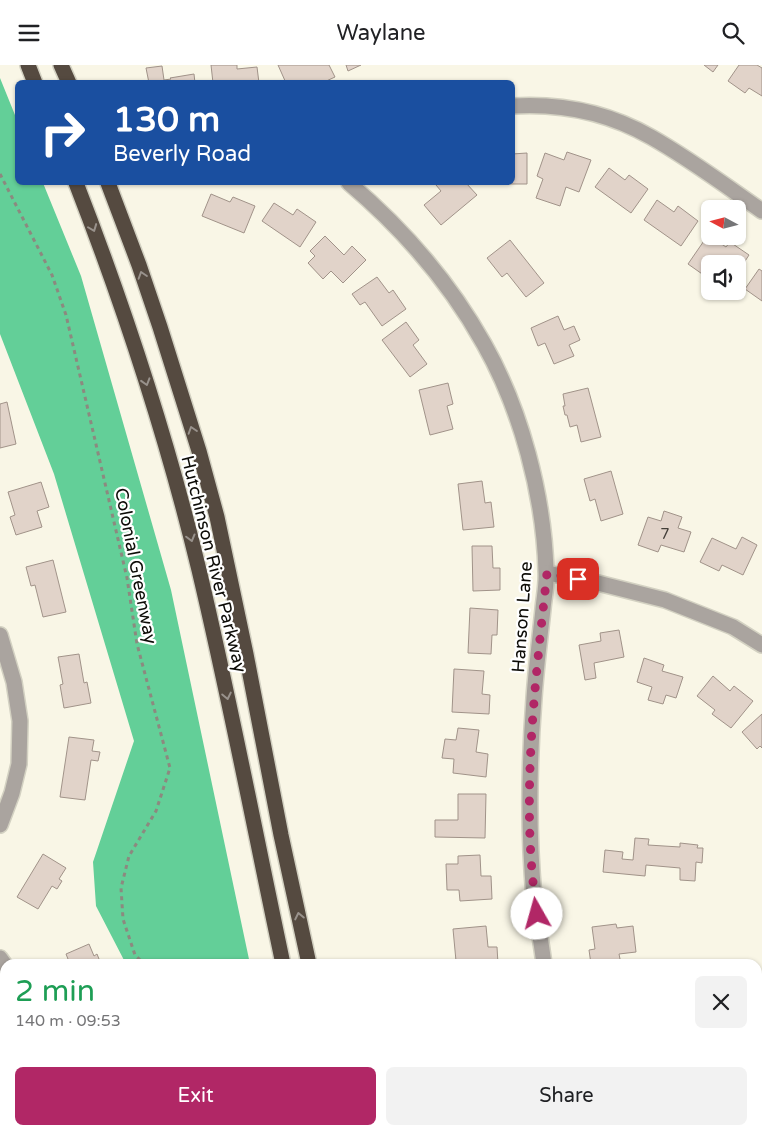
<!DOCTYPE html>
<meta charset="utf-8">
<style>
body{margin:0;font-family:"Varela Round",sans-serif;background:#f2f2f2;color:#202124;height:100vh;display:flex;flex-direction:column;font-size:19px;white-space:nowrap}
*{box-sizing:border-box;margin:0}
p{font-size:16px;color:#757577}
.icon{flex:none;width:28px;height:28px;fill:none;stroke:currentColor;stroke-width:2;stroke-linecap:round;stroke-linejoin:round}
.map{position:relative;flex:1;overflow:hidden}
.side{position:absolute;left:0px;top:894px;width:762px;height:176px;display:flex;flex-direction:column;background:#fff;border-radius:15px 15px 0 0;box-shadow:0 1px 4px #0004}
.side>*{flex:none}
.banner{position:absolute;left:15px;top:15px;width:500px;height:105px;border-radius:8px;box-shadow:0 1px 4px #0004;background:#1a4fa0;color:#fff;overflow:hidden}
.needle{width:32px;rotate:277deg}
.buttons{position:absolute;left:701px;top:135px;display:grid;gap:10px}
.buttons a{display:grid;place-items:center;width:45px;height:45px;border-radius:8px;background:#fff;box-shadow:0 1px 4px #0004;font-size:25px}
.pin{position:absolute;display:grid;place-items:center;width:42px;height:42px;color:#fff;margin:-21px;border-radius:10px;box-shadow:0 2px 8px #0006}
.me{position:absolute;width:55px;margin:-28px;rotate:353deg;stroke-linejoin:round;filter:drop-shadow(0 0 4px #0008)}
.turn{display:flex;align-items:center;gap:18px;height:105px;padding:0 15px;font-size:22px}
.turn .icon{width:65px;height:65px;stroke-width:2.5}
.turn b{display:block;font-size:35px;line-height:42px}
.round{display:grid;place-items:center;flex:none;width:52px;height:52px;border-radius:8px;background:#f2f2f2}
.overview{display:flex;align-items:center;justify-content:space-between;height:85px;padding:0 15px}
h1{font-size:30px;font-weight:600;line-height:38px;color:#1e9e55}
.cta{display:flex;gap:10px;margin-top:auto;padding:10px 15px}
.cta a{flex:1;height:58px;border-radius:8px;background:#b12766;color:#fff;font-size:20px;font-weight:600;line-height:58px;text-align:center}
.cta a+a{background:#f2f2f2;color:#202124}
header{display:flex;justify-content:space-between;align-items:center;height:65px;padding:0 15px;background:#fff;font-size:22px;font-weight:600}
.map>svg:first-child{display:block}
.forest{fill:#63cf98}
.building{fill:#e1d3c9;stroke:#a19389}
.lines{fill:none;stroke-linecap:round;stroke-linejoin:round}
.street-casing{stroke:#d3d1c2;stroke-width:18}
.highway-casing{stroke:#d3d1c2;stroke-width:18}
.path{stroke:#8c897f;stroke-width:3;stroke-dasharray:4 4;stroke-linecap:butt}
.street{stroke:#aaa49f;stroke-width:15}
.highway{stroke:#554a40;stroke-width:15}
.oneway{stroke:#99928c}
.route{stroke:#b12766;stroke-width:9;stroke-dasharray:0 16.2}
.labels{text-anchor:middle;stroke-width:4.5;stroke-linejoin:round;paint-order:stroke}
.number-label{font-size:15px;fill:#423e38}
.street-label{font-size:18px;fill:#0d0c07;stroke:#fff}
</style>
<header><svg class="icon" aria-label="menu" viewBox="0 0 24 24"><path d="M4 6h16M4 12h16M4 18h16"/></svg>Waylane<svg class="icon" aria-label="search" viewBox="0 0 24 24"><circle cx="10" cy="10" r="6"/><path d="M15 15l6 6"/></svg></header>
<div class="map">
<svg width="762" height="1069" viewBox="0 0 762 1069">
<rect width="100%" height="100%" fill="#f9f6e6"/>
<g class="forest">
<path d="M 0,13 L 17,55 L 18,118 L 43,118 L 81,211 L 171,525 L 250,899 L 126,899 L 96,841 L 93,797 L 134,676 L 54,409 L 0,269 Z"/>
<path d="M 154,1065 L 284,1065 L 285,1069 L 151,1069 Z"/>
</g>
<g class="building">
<path d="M 211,0 L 237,0 L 237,4 L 257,2 L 259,18 L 213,18 Z"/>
<path d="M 278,0 L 329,0 L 335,12 L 322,18 L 286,18 Z"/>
<path d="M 346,0 L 361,0 L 348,6 Z"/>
<path d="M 704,0 L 718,0 L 713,7 Z"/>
<path d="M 739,0 L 757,0 L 762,3 L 762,31 L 749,23 L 745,28 L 728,16 Z"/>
<path d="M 162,1 L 164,15 L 171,14 L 170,13 L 194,9 L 195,18 L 149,18 L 146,3 Z"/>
<path d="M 567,87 L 591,95 L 579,127 L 566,122 L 560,141 L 536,133 L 543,114 L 537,111 L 545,88 L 564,95 Z"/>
<path d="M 527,88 L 527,119 L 483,119 L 483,118 L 512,118 L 512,89 Z"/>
<path d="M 609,103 L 625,115 L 629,110 L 648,124 L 631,148 L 595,122 Z"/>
<path d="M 440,118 L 466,118 L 477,130 L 441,160 L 424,140 L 441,126 L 436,120 Z"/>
<path d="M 211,129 L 230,137 L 233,132 L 255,141 L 244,168 L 202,151 Z"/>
<path d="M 657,135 L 674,147 L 678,141 L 698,156 L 681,181 L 644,155 Z"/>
<path d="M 274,138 L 293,150 L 297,144 L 316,157 L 300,182 L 262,156 Z"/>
<path d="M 708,170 L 726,182 L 730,177 L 749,190 L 738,207 L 738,199 L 710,199 L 710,204 L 705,211 L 688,199 Z"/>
<path d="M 325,171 L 344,190 L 352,181 L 366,195 L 343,218 L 331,206 L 323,214 L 308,198 L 315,191 L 310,186 Z"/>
<path d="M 510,175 L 544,218 L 526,232 L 507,208 L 502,212 L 487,193 Z"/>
<path d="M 759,204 L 762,206 L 762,236 L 745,224 Z"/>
<path d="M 377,212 L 389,228 L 393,225 L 406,244 L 382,261 L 365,237 L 360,240 L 352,229 Z"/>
<path d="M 558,251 L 564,265 L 574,261 L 580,275 L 569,280 L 574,291 L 554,299 L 545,278 L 538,281 L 531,263 Z"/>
<path d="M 406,257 L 419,275 L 413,280 L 427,299 L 410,312 L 382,275 Z"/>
<path d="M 448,318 L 453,339 L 447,341 L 453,364 L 430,370 L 419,325 Z"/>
<path d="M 588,323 L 601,372 L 581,377 L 577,360 L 570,362 L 567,350 L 565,350 L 563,341 L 565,341 L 563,329 Z"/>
<path d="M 7,337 L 16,379 L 0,383 L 0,339 Z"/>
<path d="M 611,406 L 623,449 L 601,456 L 595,434 L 590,436 L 584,414 Z"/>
<path d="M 482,416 L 485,438 L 491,437 L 494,462 L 463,465 L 458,419 Z"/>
<path d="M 41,417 L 49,442 L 37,446 L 42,462 L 16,470 L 10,452 L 15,450 L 8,427 Z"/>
<path d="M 664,446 L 682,452 L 678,463 L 691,467 L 684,487 L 661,480 L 658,487 L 638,480 L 648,452 L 661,456 Z"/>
<path d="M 742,472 L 757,480 L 743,510 L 722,500 L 719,506 L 700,497 L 712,473 L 736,484 Z"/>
<path d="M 472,481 L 492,481 L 493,503 L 500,503 L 500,525 L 473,526 Z"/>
<path d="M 53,495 L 66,547 L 43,552 L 35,520 L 31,521 L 26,502 Z"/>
<path d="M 470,543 L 498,545 L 497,570 L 492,570 L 491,589 L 468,588 Z"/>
<path d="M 619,565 L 624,592 L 594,598 L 596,613 L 585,615 L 579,580 L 601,576 L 600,568 Z"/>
<path d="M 79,589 L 84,618 L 87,617 L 91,638 L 64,643 L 60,620 L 63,619 L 58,592 Z"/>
<path d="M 644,593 L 664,600 L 662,606 L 683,612 L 676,633 L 666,630 L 663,639 L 648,635 L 652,622 L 637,617 Z"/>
<path d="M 454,604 L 484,606 L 482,629 L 490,630 L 489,649 L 452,647 Z"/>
<path d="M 713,611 L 730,626 L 734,621 L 753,636 L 731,663 L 712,649 L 715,645 L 697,631 Z"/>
<path d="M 762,649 L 762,683 L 760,681 L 757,684 L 742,667 Z"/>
<path d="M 458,663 L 479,665 L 476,687 L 488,689 L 486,712 L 453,708 L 454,694 L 442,693 L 445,674 L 456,675 Z"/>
<path d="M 69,672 L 94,675 L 92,686 L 100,687 L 98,696 L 91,695 L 85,735 L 60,732 Z"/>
<path d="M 458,729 L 486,729 L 485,773 L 435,772 L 435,755 L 458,755 Z"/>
<path d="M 635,773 L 649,774 L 648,780 L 680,782 L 680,778 L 698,780 L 697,783 L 703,783 L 702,798 L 696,797 L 695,816 L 680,815 L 680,803 L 646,800 L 645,811 L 603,807 L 605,785 L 623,787 L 622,794 L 633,795 Z"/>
<path d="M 43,789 L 66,803 L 59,814 L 62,816 L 57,824 L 52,821 L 38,844 L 17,832 Z"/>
<path d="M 480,790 L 481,811 L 491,811 L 492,834 L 460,836 L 459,825 L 447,825 L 446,799 L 458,799 L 458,791 Z"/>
<path d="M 616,859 L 617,863 L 633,861 L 636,887 L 619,889 L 621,899 L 591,899 L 589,885 L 595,884 L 592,862 Z"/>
<path d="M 486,861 L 488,882 L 497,882 L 498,899 L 469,899 L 468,895 L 456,896 L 453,864 Z"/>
<path d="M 89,879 L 94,891 L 97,889 L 101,899 L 70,899 L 66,889 Z"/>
<path d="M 5,1061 L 5,1065 L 34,1065 L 36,1069 L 0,1069 L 0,1063 Z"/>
<path d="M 500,1065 L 532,1065 L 533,1067 L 540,1065 L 541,1069 L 501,1069 Z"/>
</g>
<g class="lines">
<g class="street-casing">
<g id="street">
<path d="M 512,41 C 561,38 609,48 651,72 C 690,94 726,121 762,146"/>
<path d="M 349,118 C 402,163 450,218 484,279 C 521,344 544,431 546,506 C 547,519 544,532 543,544 C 540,573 536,603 534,633 C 529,699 528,765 534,832 C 537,854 541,876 544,899"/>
<path d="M 547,508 L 594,517 L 665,535 L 733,562 L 762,580"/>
<path d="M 0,570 L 14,617 L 20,656 L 19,699 L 12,728 L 0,760"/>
<path d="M 0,893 L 5,900"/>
<path d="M 0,1011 L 5,1008"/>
<path d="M 84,1065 L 86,1069"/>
<path d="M 586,1065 L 587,1069"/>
</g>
</g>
<g class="highway-casing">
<g id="highway">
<path d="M 28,0 L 35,18"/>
<path d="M 61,0 L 69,18"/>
<path d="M 76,118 C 125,244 167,373 199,505 C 230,635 255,767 283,899"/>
<path d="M 108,118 L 139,200 L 160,262 L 199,386 L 217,452 L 246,589 L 281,770 L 309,899"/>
<path d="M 320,1065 L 321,1069"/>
<path d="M 348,1065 L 349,1069"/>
</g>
</g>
<g class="path">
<path d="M 0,109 L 52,210 L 66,250 L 127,513 L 137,579 L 170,703 L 156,746 L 129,791 L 121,823 L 123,854 L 135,890 L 144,899"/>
<path d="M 230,1065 L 232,1069"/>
</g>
<use href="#street" class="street"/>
<use href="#highway" class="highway"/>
</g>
<defs><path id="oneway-chevron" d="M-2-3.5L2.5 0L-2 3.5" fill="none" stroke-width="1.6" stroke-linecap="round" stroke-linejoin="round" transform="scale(1.25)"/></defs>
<g class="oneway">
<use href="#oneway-chevron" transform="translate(93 163) rotate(69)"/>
<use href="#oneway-chevron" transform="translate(142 210) rotate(-108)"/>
<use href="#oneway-chevron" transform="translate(146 317) rotate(73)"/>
<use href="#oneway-chevron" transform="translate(192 365) rotate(-108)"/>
<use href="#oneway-chevron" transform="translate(191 473) rotate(75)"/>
<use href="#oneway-chevron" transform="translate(227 631) rotate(78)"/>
<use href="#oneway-chevron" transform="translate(299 851) rotate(-102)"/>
</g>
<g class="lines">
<path class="route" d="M 537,849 C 520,736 535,621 547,508 L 578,514"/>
</g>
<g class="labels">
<g class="number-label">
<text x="665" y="474">7</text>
</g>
<g class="street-label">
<text transform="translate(214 499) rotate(76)" y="6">Hutchinson River Parkway</text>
<text transform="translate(136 501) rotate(79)" y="6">Colonial Greenway</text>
<text transform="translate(522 552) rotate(-86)" y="6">Hanson Lane</text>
</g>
</g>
</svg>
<div class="buttons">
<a><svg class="needle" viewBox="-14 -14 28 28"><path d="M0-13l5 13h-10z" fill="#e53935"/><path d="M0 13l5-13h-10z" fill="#757577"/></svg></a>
<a><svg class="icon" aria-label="sound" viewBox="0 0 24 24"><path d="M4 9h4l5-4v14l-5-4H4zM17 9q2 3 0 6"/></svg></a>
</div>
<div class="pin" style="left:578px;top:514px;background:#d93025"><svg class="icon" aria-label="arrive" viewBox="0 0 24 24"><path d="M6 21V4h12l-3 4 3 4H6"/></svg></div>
<svg class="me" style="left:537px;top:849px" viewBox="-20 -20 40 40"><circle r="19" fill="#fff"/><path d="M0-13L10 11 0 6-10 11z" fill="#b12766"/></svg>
<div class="banner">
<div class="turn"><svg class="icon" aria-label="right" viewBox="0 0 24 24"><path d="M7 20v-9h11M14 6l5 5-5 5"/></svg><div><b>130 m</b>Beverly Road</div></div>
</div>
<section class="side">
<div class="overview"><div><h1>2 min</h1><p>140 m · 09:53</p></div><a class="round"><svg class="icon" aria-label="close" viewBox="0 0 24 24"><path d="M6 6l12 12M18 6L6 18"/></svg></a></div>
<div class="cta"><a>Exit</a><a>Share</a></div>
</section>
</div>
